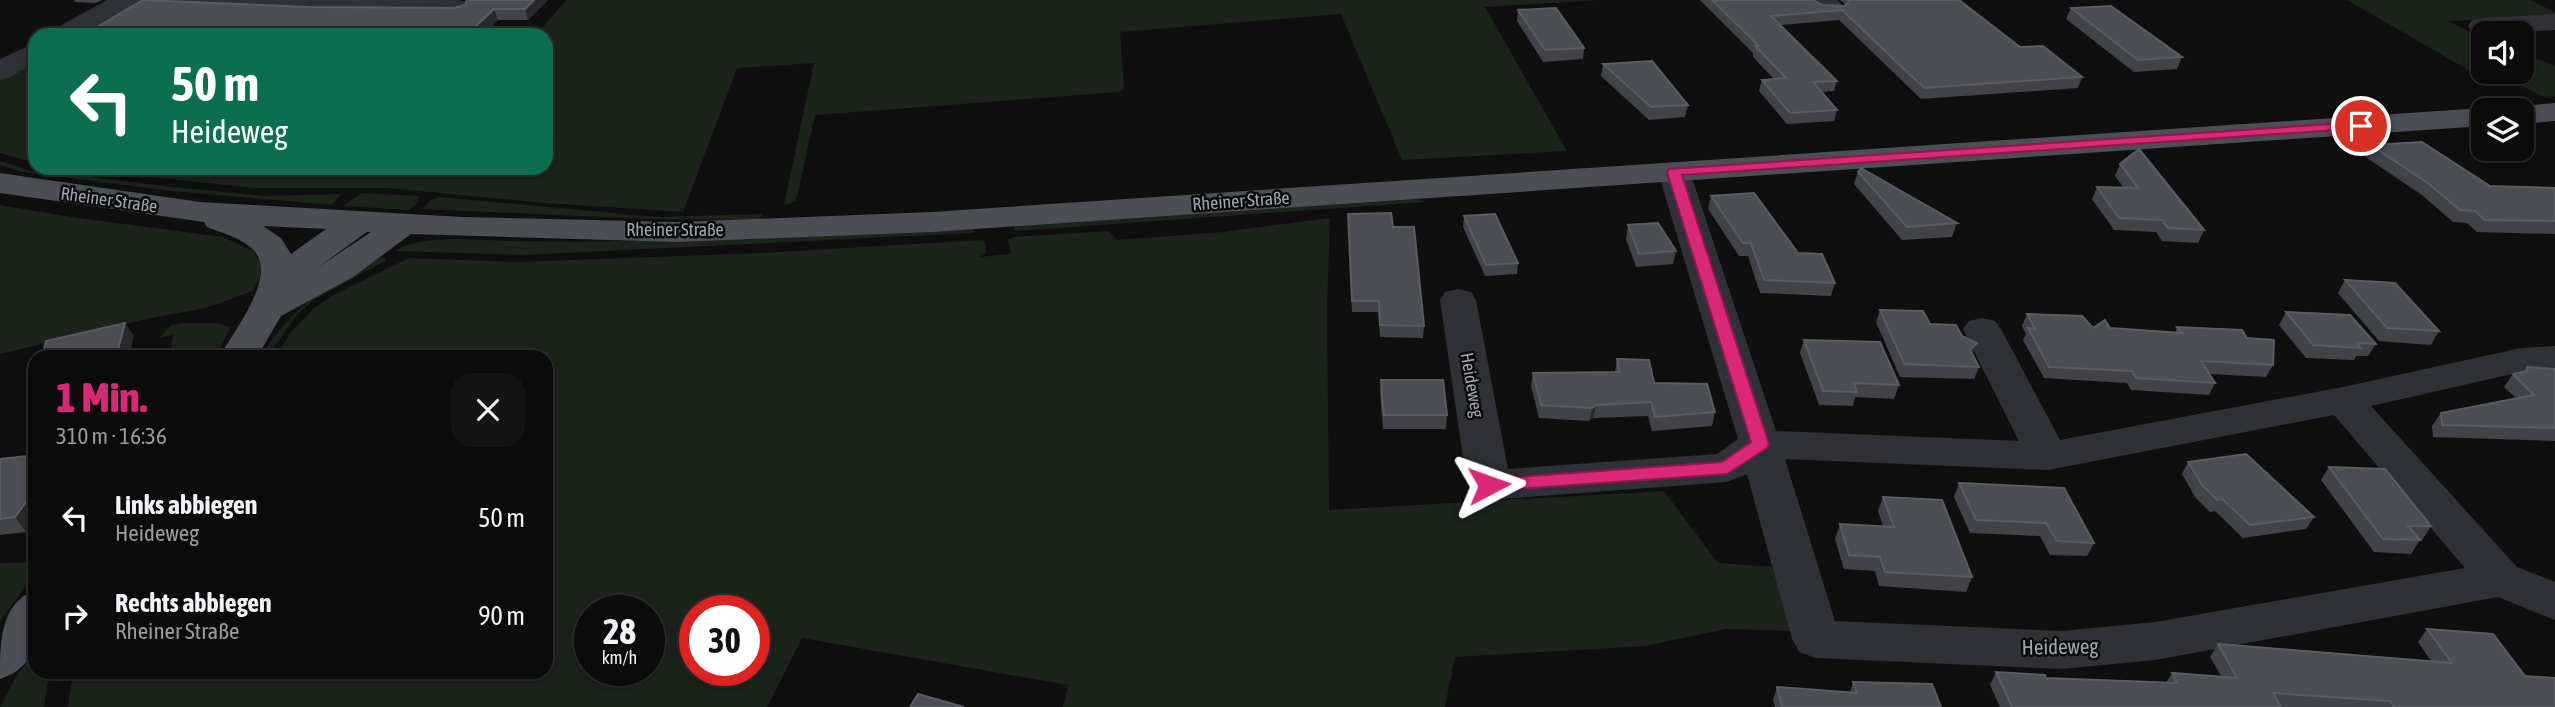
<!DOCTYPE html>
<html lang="de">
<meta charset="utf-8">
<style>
body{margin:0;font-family:"Asap Condensed",sans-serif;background:#141415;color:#f1f3f6;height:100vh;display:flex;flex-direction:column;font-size:26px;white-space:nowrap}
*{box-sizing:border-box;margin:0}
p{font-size:23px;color:#9a9b9d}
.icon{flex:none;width:38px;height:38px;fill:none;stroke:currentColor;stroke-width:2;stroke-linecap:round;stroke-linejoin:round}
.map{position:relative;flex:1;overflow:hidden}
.side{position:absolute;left:28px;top:350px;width:525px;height:329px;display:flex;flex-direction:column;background:#0b0b0c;border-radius:21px;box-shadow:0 4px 10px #0003,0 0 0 2px #2b2b2d}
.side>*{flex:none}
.top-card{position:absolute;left:28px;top:28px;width:525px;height:147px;border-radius:21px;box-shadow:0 4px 10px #0003,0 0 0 2px #2b2b2d;background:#0b6e4f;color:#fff;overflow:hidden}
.tools{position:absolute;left:2471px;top:21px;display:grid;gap:14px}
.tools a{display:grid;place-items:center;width:63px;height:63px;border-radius:14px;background:#0b0b0c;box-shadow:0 4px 10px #0003,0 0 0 2px #2b2b2d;font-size:35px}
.speed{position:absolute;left:574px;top:595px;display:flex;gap:14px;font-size:35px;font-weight:700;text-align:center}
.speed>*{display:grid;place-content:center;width:91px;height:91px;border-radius:50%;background:#0b0b0c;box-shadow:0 4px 10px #0003,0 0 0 2px #2b2b2d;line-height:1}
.speed small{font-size:18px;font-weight:400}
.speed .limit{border:10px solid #d22;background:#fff;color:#111}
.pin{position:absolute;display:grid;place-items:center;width:60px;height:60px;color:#fff;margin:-30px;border:4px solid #fff;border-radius:50%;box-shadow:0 2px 7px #0007}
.me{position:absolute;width:77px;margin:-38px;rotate:86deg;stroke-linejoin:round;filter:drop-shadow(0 0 5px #0008)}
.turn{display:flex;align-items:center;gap:24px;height:147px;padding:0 28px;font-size:32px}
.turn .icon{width:91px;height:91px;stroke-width:2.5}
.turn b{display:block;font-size:49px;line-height:60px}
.round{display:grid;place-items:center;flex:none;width:74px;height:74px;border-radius:21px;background:#141415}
.head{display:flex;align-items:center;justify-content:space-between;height:119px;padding:0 28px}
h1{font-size:42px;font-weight:800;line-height:52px;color:#db2777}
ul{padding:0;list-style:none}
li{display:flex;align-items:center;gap:21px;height:98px;padding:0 28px}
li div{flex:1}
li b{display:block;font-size:26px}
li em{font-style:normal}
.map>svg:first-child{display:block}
.green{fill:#1b231b;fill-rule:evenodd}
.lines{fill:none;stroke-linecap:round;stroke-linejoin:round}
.minor{fill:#303136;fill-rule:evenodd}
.major{fill:#4b4e55;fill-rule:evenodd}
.wall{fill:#424349}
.shaded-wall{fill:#292a2d}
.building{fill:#4c4e54;stroke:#595c63;stroke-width:2}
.route{fill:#db2777;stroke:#8e194d;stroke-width:2}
.labels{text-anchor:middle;stroke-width:5;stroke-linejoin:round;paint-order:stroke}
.street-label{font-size:18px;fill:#9ea6b3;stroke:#0a0a0b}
.near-street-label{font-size:21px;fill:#9ea6b3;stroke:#0a0a0b}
</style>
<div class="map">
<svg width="2555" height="707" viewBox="0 0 2555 707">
<rect width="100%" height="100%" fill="#0f0f10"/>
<g class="green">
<path d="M 567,0 L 1600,0 L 1485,7 L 1567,151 L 1402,160 L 1341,14 L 1120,32 L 1124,89 L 1120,92 L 815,115 L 796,201 L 784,205 L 814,63 L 737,68 L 683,212 L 545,203 L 387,188 L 254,188 L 66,168 L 546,168 L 546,35 L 535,35 Z"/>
<path d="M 2347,0 L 2530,0 L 2555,12 L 2555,17 L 2448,21 L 2483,39 L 2483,72 L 2522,72 L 2522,53 L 2555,66 L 2555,96 L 2544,97 L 2507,79 L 2489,82 Z"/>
<path d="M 35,57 L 35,163 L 0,153 L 0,77 Z"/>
<path d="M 0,161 L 29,170 L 172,187 L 263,196 L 342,194 L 332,205 L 172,191 L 22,172 L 0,165 Z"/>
<path d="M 362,193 L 419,196 L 418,202 L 409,210 L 343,206 Z"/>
<path d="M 440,197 L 656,217 L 763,214 L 758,220 L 646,219 L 422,209 L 431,200 Z"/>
<path d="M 1419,199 L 1426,202 L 1015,231 L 1014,226 Z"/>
<path d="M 0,205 L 78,218 L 223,237 L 253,251 L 261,263 L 260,277 L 253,291 L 206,308 L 151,318 L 0,354 Z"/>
<path d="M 1330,218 L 1327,310 L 1329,510 L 1664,491 L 1718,563 L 1772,567 L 1793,631 L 1726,629 L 1645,646 L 1455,657 L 1445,707 L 1063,707 L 1068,685 L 802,638 L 767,707 L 68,707 L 73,672 L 546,672 L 546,357 L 277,357 L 289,334 L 313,309 L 335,294 L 409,258 L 519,262 L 761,253 L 982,240 L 985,242 L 986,253 L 980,257 L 1011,254 L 1008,240 L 1014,237 L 1109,231 L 1117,240 L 1223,232 ZM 590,611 L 649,611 L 649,670 L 590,670 ZM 695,611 L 754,611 L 754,670 L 695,670 Z"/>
<path d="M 974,228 L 974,233 L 523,255 L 395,251 C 420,234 480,240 511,241 C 665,244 819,236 974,228 Z"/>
<path d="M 377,257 L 386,258 L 385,261 L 315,299 L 297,315 L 267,357 L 261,357 C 291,305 327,288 377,257 Z"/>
<path d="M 184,323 L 216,323 L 231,327 L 215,357 L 170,357 L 173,335 L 159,338 L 171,325 Z"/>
<path d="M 35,562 L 35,574 L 0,621 L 0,563 Z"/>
<path d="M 35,650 L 35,672 L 53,672 L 48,681 L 44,707 L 0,707 L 16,677 Z"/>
</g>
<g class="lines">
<g class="minor">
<path d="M 107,0 L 458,0 L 467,2 L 471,8 L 467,14 L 458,16 L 312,15 L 150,8 L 141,6 L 138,2 L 84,35 L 50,35 L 54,29 Z"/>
<path d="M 1802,0 L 1837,0 L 1846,8 L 1842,14 C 1829,17 1810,12 1802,0 Z"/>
<path d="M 2555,14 L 2555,30 L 2482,34 L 2472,32 L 2468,26 L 2472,20 L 2482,18 Z"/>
<path d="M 35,43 L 35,63 L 10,77 L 0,80 L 0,59 Z"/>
<path d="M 1674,162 L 1685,165 L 1690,172 L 1776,431 L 2019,441 L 1963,329 L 1969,321 L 1982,318 L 1995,321 L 2001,329 L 2060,440 L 2343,387 L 2521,348 L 2555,346 L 2555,370 L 2521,372 L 2371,406 L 2517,567 L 2555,582 L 2555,620 L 2498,597 L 2155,660 L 2062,669 L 1816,658 L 1799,652 L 1792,639 L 1747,474 L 1727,482 L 1489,500 L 1474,495 L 1467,485 L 1440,300 L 1445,292 L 1458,289 L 1471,292 L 1476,300 L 1508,469 L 1717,454 L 1738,439 L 1658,172 L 1663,165 ZM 2334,415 L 2465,568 L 2155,622 L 2062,631 L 1835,621 L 1785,459 L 2048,470 Z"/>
</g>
<g class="major">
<path d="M 2555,103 L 2555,121 L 2522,124 L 2522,110 L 2510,110 L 2522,106 Z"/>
<path d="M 2483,108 L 2492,110 L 2483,110 L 2483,126 L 932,232 L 677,242 L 411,234 L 353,277 L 281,316 L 257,357 L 219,357 C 233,333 275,280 256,253 C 246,239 222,233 207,227 L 204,222 L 0,193 L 0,173 L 200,202 L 462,217 L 677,222 L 932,212 ZM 263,226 L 326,229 L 291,254 L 281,238 ZM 367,232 L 371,232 L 317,268 Z"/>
<path d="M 35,590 C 35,628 44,665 0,679 C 0,642 0,604 35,590 Z"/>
</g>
</g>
<g class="wall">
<path d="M 74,0 L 102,0 L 96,3 L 75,2 Z"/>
<path d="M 548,0 L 528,20 L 498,20 L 482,35 L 102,35 L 97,27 L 307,7 L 454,8 L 465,5 Z"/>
<path d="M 1700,0 L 1813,0 L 1822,5 L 1845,6 L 1846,5 L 1840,0 L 1959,0 L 2020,47 L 2082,77 L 2078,88 L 1921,99 L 1839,20 L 1781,25 L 1837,81 L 1834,91 L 1821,92 L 1837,110 L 1834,121 L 1787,124 L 1759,91 L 1762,80 L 1774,79 L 1753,57 L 1753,53 Z"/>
<path d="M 2071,8 L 2182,57 L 2177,69 L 2134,72 L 2066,19 Z"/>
<path d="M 1518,10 L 1584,48 L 1583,59 L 1543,62 L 1517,21 Z"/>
<path d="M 1603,64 L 1688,105 L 1685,117 L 1649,120 L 1601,76 Z"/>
<path d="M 2371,145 L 2490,186 L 2555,188 L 2555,234 L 2477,232 L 2467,223 L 2453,222 L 2422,195 L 2364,156 Z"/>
<path d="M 2120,164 L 2204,230 L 2198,243 L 2162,241 L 2156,232 L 2114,230 L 2092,199 L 2097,187 L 2124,188 L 2115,176 Z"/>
<path d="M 1858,172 L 1957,223 L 1952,237 L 1902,240 L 1854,184 Z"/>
<path d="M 1711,196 L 1798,253 L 1835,283 L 1831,296 L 1760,293 L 1748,256 L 1739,256 L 1708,209 Z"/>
<path d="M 1348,214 L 1393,227 L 1424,326 L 1423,338 L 1380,337 L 1378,312 L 1352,312 Z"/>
<path d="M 1464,216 L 1518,263 L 1517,274 L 1485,276 L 1463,227 Z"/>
<path d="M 1628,225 L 1676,251 L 1673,264 L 1636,267 L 1626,239 Z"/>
<path d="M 2345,280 L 2439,331 L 2431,345 L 2379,341 L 2338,293 Z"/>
<path d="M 1880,310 L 1930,324 L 1977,343 L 1972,354 L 1979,367 L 1974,379 L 1900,377 L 1876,322 Z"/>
<path d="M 2286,312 L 2376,344 L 2368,356 L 2356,356 L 2354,360 L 2306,358 L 2279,325 Z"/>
<path d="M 2027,314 L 2093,328 L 2110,328 L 2175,333 L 2177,327 L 2247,338 L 2273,365 L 2266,377 L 2210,374 L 2215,383 L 2209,395 L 2131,390 L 2127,383 L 2044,378 L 2023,340 L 2026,334 L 2022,326 Z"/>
<path d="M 1804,340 L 1899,385 L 1894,399 L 1855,397 L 1853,406 L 1819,405 L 1800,353 Z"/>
<path d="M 1617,359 L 1654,383 L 1715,412 L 1712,426 L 1652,431 L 1648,416 L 1593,418 L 1589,421 L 1539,418 L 1531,386 L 1533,373 L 1615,372 Z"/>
<path d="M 2527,367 L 2555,369 L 2555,441 L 2433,437 L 2432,426 L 2441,413 L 2516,398 L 2504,387 L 2513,374 L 2524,371 Z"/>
<path d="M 1381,380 L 1447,415 L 1446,429 L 1383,429 L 1380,394 Z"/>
<path d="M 0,459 L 26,532 L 0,535 Z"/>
<path d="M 2188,462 L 2314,517 L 2306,529 L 2243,538 L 2215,511 L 2210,512 L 2195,497 L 2182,474 Z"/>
<path d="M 2329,467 L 2431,526 L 2422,540 L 2420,540 L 2411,554 L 2374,552 L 2321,480 Z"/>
<path d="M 1959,483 L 2094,543 L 2087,556 L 2050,555 L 2040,536 L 1970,533 L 1954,497 Z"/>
<path d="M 1883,497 L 1972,577 L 1966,592 L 1879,586 L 1875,571 L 1844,569 L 1835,539 L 1840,524 L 1883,526 L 1878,511 Z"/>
<path d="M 2427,629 L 2525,676 L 2555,707 L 2000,707 L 1990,685 L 1996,672 L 2046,678 L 2166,683 L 2172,673 L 2221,676 L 2210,657 L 2218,644 L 2431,661 L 2418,642 Z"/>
<path d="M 1853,682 L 1941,707 L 1775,707 L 1773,700 L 1777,687 L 1850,692 Z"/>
</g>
<g class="shaded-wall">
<path d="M 534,0 L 548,0 L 528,20 L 525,9 Z"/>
<path d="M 494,9 L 498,20 L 482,35 L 474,35 L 472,30 Z"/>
<path d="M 284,28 L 288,35 L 279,35 L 278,32 Z"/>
<path d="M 419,30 L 421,35 L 413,35 Z"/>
<path d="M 125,323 L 134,336 L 129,357 L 116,357 Z"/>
<path d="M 1977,343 L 1972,355 L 1970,350 Z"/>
<path d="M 1596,405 L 1593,418 L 1589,421 L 1592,408 Z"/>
<path d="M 35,490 L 35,519 L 26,532 L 15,517 Z"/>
</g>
<g class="building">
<path d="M 143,0 L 307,7 L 454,8 L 465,5 L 467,0 L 534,0 L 525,9 L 494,9 L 472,30 L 419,30 L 413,35 L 391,35 L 394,28 L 284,28 L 278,32 L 97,27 Z"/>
<path d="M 1712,0 L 1813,0 L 1822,5 L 1845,6 L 1850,0 L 1959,0 L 2020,47 L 2043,46 L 2082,77 L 1924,88 L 1842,10 L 1771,16 L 1837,81 L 1813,82 L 1837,110 L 1790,113 L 1762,80 L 1786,78 L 1755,46 L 1759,46 Z"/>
<path d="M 2111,6 L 2182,57 L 2138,60 L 2071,8 Z"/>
<path d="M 1556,8 L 1584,48 L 1545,50 L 1518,10 Z"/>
<path d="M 1652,61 L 1688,105 L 1651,107 L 1603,64 Z"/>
<path d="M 2422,142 L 2490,186 L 2555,188 L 2555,221 L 2485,220 L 2475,211 L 2460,210 L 2429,184 L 2371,145 Z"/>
<path d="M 2139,149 L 2204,230 L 2168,228 L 2162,220 L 2119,218 L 2097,187 L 2138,188 L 2120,164 Z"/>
<path d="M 1861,168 L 1957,223 L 1907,227 L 1858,172 Z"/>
<path d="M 1754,193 L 1798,253 L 1822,254 L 1835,283 L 1764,280 L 1751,243 L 1743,243 L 1711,196 Z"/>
<path d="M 1391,213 L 1393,227 L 1414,227 L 1424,326 L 1380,325 L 1379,301 L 1352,301 L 1348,214 Z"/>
<path d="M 1495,214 L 1518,263 L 1486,265 L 1464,216 Z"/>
<path d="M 1658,223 L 1676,251 L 1639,254 L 1628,225 Z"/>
<path d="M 2345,280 L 2395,283 L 2439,331 L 2387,328 Z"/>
<path d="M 1880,310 L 1923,311 L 1930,324 L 1956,325 L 1962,336 L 1977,343 L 1970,350 L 1979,367 L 1904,364 Z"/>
<path d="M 2286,312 L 2350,315 L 2376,344 L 2357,343 L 2361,348 L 2313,345 Z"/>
<path d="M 2027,314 L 2082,316 L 2093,328 L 2105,320 L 2110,328 L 2182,333 L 2177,327 L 2242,330 L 2247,338 L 2274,340 L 2273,365 L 2201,361 L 2215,383 L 2136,378 L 2132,371 L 2049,367 L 2028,328 L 2035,329 Z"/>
<path d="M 125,323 L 116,357 L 42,357 L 46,341 Z"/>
<path d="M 1804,340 L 1880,342 L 1899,385 L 1854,383 L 1857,392 L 1823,391 Z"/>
<path d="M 1617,359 L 1649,360 L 1654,383 L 1707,384 L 1715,412 L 1655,417 L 1651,402 L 1596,405 L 1592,408 L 1541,405 L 1533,373 L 1619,372 Z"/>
<path d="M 2527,367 L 2555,369 L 2555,428 L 2442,425 L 2441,413 L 2534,395 L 2513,374 L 2527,371 Z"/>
<path d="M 1381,380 L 1443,380 L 1447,415 L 1384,415 Z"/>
<path d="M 2246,454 L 2314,517 L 2250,525 L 2222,499 L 2217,500 L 2202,485 L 2188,462 Z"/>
<path d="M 35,455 L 35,490 L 15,517 L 0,519 L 0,459 Z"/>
<path d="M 2329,467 L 2385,469 L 2431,526 L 2408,526 L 2420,540 L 2383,539 Z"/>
<path d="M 1959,483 L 2064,488 L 2094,543 L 2057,541 L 2046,523 L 1976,520 Z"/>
<path d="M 1883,497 L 1942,500 L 1972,577 L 1885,572 L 1880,557 L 1849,555 L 1840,524 L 1894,527 Z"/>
<path d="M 2427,629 L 2493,634 L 2525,676 L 2555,678 L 2555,707 L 2394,707 L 2390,701 L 2273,693 L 2281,707 L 2012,707 L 1996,672 L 2045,675 L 2046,678 L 2177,683 L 2172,673 L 2237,678 L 2218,644 L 2452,663 Z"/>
<path d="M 1853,682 L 1932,684 L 1941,707 L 1782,707 L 1777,687 L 1857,693 Z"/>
<path d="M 918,694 L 964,707 L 910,707 Z"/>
</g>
<path class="route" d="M 2361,122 L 2365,123 L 2365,128 L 1682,175 L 1769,444 L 1767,448 L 1727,474 L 1489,491 L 1480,485 L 1489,479 L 1722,462 L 1751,442 L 1667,172 L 1669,169 Z"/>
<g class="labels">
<g class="street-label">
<text transform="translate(109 200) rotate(8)" y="6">Rheiner Straße</text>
<text transform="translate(1241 201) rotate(-4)" y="6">Rheiner Straße</text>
<text x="675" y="236">Rheiner Straße</text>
<text transform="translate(1472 385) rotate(80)" y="6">Heideweg</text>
</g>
<g class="near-street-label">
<text transform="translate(2060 647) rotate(-1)" y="7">Heideweg</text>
</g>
</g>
</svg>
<div class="tools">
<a><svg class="icon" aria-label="sound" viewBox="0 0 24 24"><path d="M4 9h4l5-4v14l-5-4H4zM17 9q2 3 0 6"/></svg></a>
<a><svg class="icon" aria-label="layers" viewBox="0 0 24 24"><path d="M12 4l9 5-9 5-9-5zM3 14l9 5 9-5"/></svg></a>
</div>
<div class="speed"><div>28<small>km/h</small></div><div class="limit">30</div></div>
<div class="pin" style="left:2361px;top:126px;background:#d93025"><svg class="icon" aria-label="arrive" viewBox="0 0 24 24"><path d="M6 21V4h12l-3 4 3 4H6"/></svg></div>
<svg class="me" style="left:1489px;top:485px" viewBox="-20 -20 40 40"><path d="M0-17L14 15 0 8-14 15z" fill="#db2777" stroke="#fff" stroke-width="4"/></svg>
<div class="top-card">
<div class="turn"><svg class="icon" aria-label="left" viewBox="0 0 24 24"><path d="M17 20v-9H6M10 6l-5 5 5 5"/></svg><div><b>50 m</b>Heideweg</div></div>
</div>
<section class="side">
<div class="head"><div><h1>1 Min.</h1><p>310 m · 16:36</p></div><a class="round"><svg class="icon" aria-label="close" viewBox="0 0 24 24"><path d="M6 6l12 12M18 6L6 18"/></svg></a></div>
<ul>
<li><svg class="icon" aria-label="left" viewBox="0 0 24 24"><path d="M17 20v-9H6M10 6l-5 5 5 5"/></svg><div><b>Links abbiegen</b><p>Heideweg</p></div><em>50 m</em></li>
<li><svg class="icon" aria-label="right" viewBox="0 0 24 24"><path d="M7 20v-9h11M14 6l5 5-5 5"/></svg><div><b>Rechts abbiegen</b><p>Rheiner Straße</p></div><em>90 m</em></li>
</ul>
</section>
</div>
